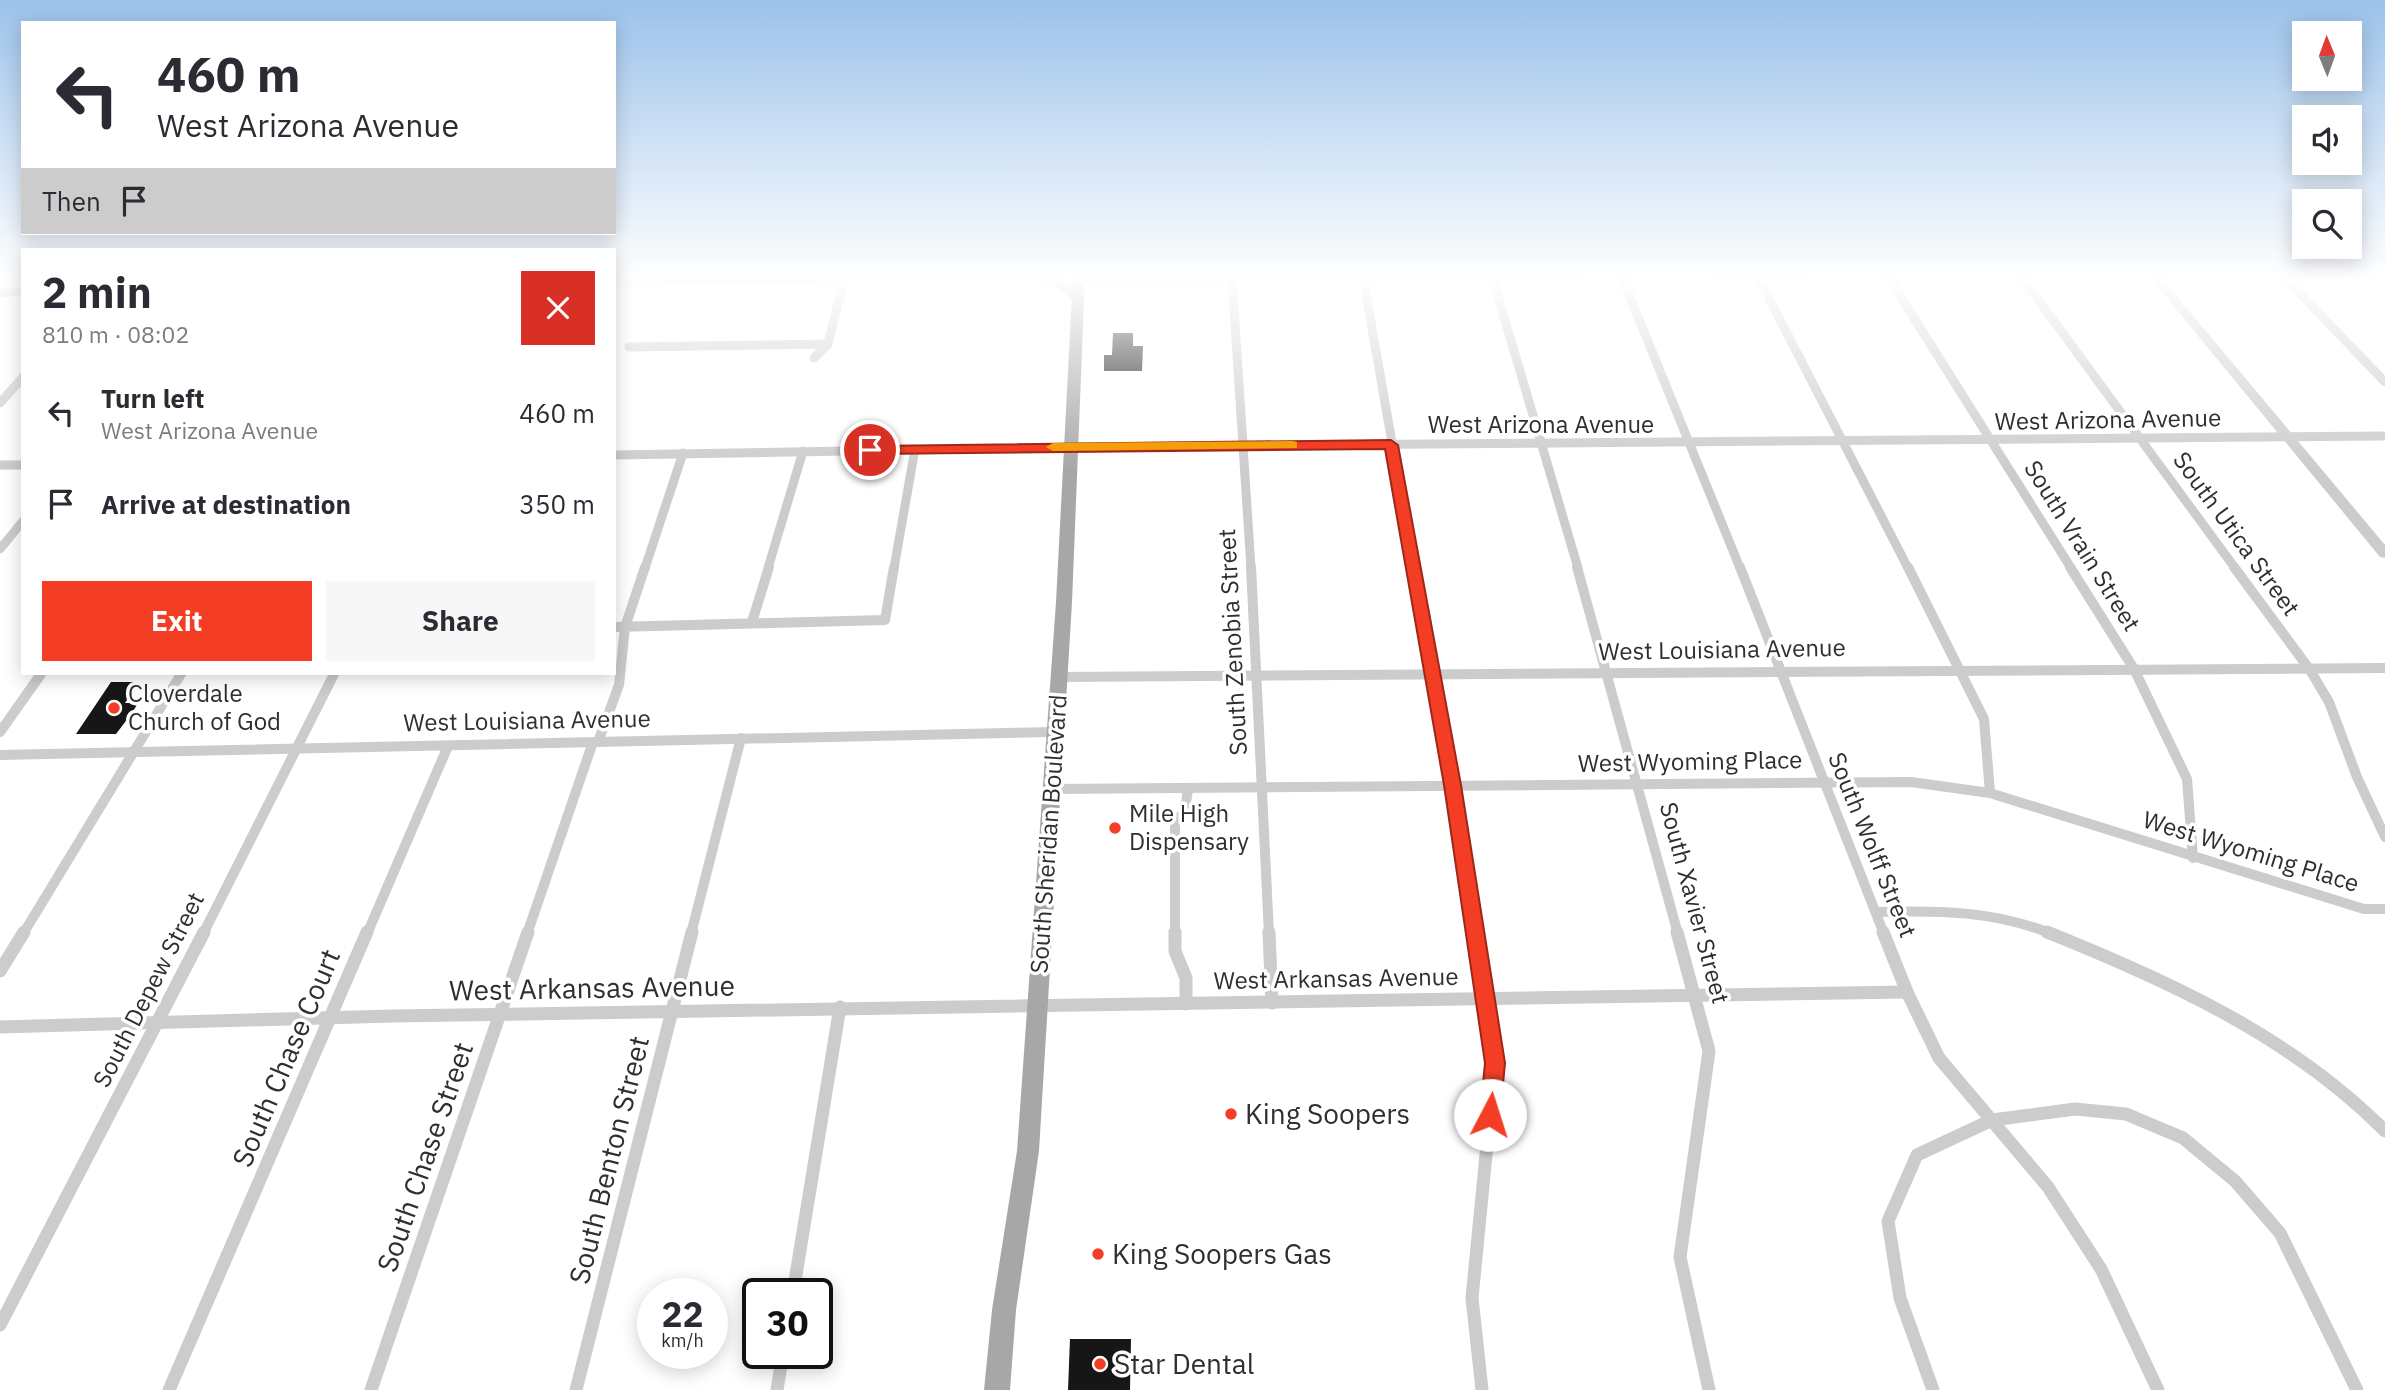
<!DOCTYPE html>
<meta charset="utf-8">
<style>
body{margin:0;font-family:"IBM Plex Sans",sans-serif;background:#f7f7f7;color:#2b2b33;height:100vh;display:flex;flex-direction:column;font-size:26px;white-space:nowrap}
*{box-sizing:border-box;margin:0}
p{font-size:23px;color:#7c7c81}
.icon{flex:none;width:38px;height:38px;fill:none;stroke:currentColor;stroke-width:2;stroke-linecap:round;stroke-linejoin:round}
.map{position:relative;flex:1;overflow:hidden}
.details{position:absolute;left:21px;top:248px;width:595px;height:427px;display:flex;flex-direction:column;background:#fff;border-radius:0px;box-shadow:0 4px 18px #0003}
.details>*{flex:none}
.guide{position:absolute;left:21px;top:21px;width:595px;height:214px;border-radius:0px;box-shadow:0 4px 18px #0003;background:#fff;color:#2b2b33;overflow:hidden}
.needle{width:46px;rotate:359deg}
.buttons{position:absolute;left:2292px;top:21px;display:grid;gap:14px}
.buttons a{display:grid;place-items:center;width:70px;height:70px;border-radius:0px;background:#fff;box-shadow:0 4px 18px #0003;font-size:35px}
.speed{position:absolute;left:637px;top:1278px;display:flex;gap:14px;font-size:35px;font-weight:700;text-align:center}
.speed>*{display:grid;place-content:center;width:91px;height:91px;border-radius:50%;background:#fff;box-shadow:0 4px 18px #0003;line-height:1}
.speed small{font-size:18px;font-weight:400}
.speed .limit{border:4px solid #111;border-radius:10px;background:#fff;color:#111}
.pin{position:absolute;display:grid;place-items:center;width:60px;height:60px;color:#fff;margin:-30px;border:4px solid #fff;border-radius:50%;box-shadow:0 2px 7px #0007}
.me{position:absolute;width:77px;margin:-38px;rotate:5deg;stroke-linejoin:round;filter:drop-shadow(0 0 5px #0008)}
.turn{display:flex;align-items:center;gap:24px;height:147px;padding:0 21px;font-size:32px}
.turn .icon{width:91px;height:91px;stroke-width:2.5}
.turn b{display:block;font-size:49px;line-height:60px}
.then{display:flex;align-items:center;height:66px;padding:0 21px;background:#0003;gap:14px;font-size:26px}
.round{display:grid;place-items:center;flex:none;width:74px;height:74px;border-radius:0px;background:#f7f7f7}
.head{display:flex;align-items:center;justify-content:space-between;height:119px;padding:0 21px}
h1{font-size:42px;font-weight:700;line-height:52px}
.action{display:flex;gap:14px;margin-top:auto;padding:14px 21px}
.action a{flex:1;height:80px;border-radius:0px;background:#f33e25;color:#fff;font-size:28px;font-weight:700;line-height:80px;text-align:center}
.action a+a{background:#f7f7f7;color:#2b2b33}
ul{padding:0;list-style:none}
li{display:flex;align-items:center;gap:21px;height:91px;padding:0 21px}
li div{flex:1}
li b{display:block;font-size:26px}
li em{font-style:normal}
.map>svg:first-child{display:block}
.building{fill:#161616}
.lines{fill:none;stroke-linecap:round;stroke-linejoin:round}
.minor-far2{stroke:#ccc;stroke-width:9}
.minor-far1{stroke:#ccc;stroke-width:10}
.minor{stroke:#ccc;stroke-width:13}
.tertiary{fill:#ccc;fill-rule:evenodd}
.secondary{fill:#b9b9b9;fill-rule:evenodd}
.primary{fill:#a7a7a7;fill-rule:evenodd}
.route{fill:#f33e25;stroke:#9e2818;stroke-width:2}
.slow{fill:#f59e0b}
.poi-dot{fill:#f33e25;stroke:#fff;stroke-width:2.5}
.labels{text-anchor:middle;stroke-width:7;stroke-linejoin:round;paint-order:stroke}
.street-label{font-size:24px;fill:#2f2f2f;stroke:#fff}
.poi-label{font-size:24px;fill:#2f2f2f;stroke:#fff;text-anchor:start}
.near-street-label{font-size:28px;fill:#2f2f2f;stroke:#fff}
.near-poi-label{font-size:28px;fill:#2f2f2f;stroke:#fff;text-anchor:start}
</style>
<div class="map">
<svg width="2385" height="1390" viewBox="0 0 2385 1390">
<rect width="100%" height="100%" fill="#fff"/>
<g class="building">
<path d="M 1113,333 L 1133,333 L 1133,346 L 1143,346 L 1142,371 L 1104,371 L 1104,355 L 1112,355 Z"/>
<path d="M 111,682 L 139,682 L 125,703 L 138,703 L 132,713 L 116,734 L 76,734 Z"/>
<path d="M 1070,1339 L 1131,1339 L 1130,1390 L 1068,1390 Z"/>
</g>
<g class="lines">
<g class="minor-far2">
<path d="M 1621,275 L 1740,568"/>
<path d="M 1715,275 L 1803,275"/>
<path d="M 1757,275 L 1908,568"/>
<path d="M 1887,275 L 2071,568"/>
<path d="M 2020,275 L 2235,568"/>
<path d="M 2282,275 L 2385,382"/>
<path d="M 1492,276 L 1578,568"/>
<path d="M 1363,277 L 1414,568"/>
<path d="M 1232,278 L 1251,568"/>
<path d="M 1079,280 L 1582,275"/>
<path d="M 629,347 L 828,344"/>
<path d="M 814,358 L 828,344 L 845,275"/>
<path d="M 0,403 L 23,377"/>
<path d="M 614,455 L 1072,447 L 2385,436"/>
<path d="M 0,465 L 23,465"/>
<path d="M 0,549 L 23,521"/>
<path d="M 645,568 L 683,453"/>
<path d="M 768,568 L 803,451"/>
<path d="M 894,568 L 915,449"/>
</g>
<g class="minor-far1">
<path d="M 1251,567 L 1269,934"/>
<path d="M 1414,567 L 1475,934"/>
<path d="M 1577,567 L 1678,934"/>
<path d="M 1740,567 L 1884,934"/>
<path d="M 1908,567 L 1984,719 L 1990,793"/>
<path d="M 2070,567 L 2134,669 L 2187,779 L 2193,858"/>
<path d="M 2234,567 L 2310,670 L 2329,702 L 2357,777 L 2385,837"/>
<path d="M 752,622 L 769,567"/>
<path d="M 614,627 L 885,620 L 894,567"/>
<path d="M 0,732 L 41,674"/>
<path d="M 598,742 L 619,685 L 625,627 L 645,567"/>
<path d="M 0,755 L 1055,732"/>
<path d="M 1052,789 L 1911,782 L 1990,793 L 2364,909 L 2385,909"/>
<path d="M 1877,912 C 1938,910 1995,911 2052,934"/>
<path d="M 23,934 L 181,674"/>
<path d="M 203,934 L 334,674"/>
<path d="M 367,934 L 448,746"/>
<path d="M 527,934 L 593,742"/>
<path d="M 691,934 L 741,738"/>
<path d="M 1175,934 L 1175,822 L 1185,811 L 1188,789"/>
</g>
<g class="minor">
<path d="M 1175,932 L 1175,951 L 1186,978 L 1186,1004"/>
<path d="M 1269,932 L 1272,1003"/>
<path d="M 1475,932 L 1495,1063 L 1472,1298 L 1482,1390"/>
<path d="M 1677,932 L 1709,1051 L 1680,1257 L 1709,1390"/>
<path d="M 1883,932 L 1907,992 L 1939,1058 L 2048,1187 L 2101,1269 L 2158,1390"/>
<path d="M 2047,932 C 2169,981 2292,1037 2385,1131"/>
<path d="M 0,971 L 24,932"/>
<path d="M 0,1027 L 392,1016 L 1907,992"/>
<path d="M 793,1293 L 840,1007"/>
<path d="M 0,1325 L 204,932"/>
<path d="M 169,1390 L 367,932"/>
<path d="M 371,1390 L 528,932"/>
<path d="M 576,1390 L 692,932"/>
<path d="M 777,1390 L 783,1353"/>
<path d="M 1933,1390 L 1900,1298 L 1888,1221 L 1917,1155 L 1992,1120 L 2075,1109 L 2126,1114 L 2183,1138 L 2235,1181 L 2280,1233 L 2357,1390"/>
</g>
<g class="tertiary">
<path d="M 2,275 L 13,275 L 0,286 L 0,277 Z"/>
<path d="M 2148,275 L 2159,275 L 2385,545 L 2385,558 L 2380,557 Z"/>
<path d="M 2385,663 L 2385,673 L 1059,682 L 1052,677 L 1059,672 Z"/>
</g>
<g class="secondary">
<path d="M 842,275 L 1050,275 L 1073,286 L 1084,301 L 1082,304 L 1074,304 C 1061,284 1047,282 1026,279 L 614,286 L 614,279 Z"/>
<path d="M 23,288 L 23,296 L 0,297 L 0,289 Z"/>
</g>
<path class="primary" d="M 1073,275 L 1085,275 L 1072,602 L 1039,1151 L 1016,1310 L 1010,1390 L 984,1390 L 992,1310 L 1017,1151 L 1056,602 Z"/>
</g>
<linearGradient id="sky" x2="0" y2="1"><stop stop-color="#9bc2eb"/><stop offset="0.59" stop-color="#fff"/><stop offset="1" stop-color="#fff" stop-opacity="0"/></linearGradient>
<rect width="2385" height="470" fill="url(#sky)"/>
<path class="route" d="M 1391,440 L 1398,445 L 1461,785 L 1505,1063 L 1500,1115 L 1497,1122 L 1490,1125 L 1483,1122 L 1480,1115 L 1485,1063 L 1444,785 L 1385,449 L 870,454 L 864,450 L 870,446 Z"/>
<path class="slow" d="M 1293,441 L 1297,442 L 1297,448 L 1053,451 L 1046,447 L 1053,443 Z"/>
<g class="poi-dot">
<circle cx="114" cy="708" r="7"/>
<circle cx="1115" cy="828" r="7"/>
<circle cx="1231" cy="1114" r="7"/>
<circle cx="1098" cy="1254" r="7"/>
<circle cx="1100" cy="1364" r="7"/>
</g>
<g class="labels">
<g class="street-label">
<text transform="translate(2108 420) rotate(-1)" y="8">West Arizona Avenue</text>
<text x="1541" y="433">West Arizona Avenue</text>
<text transform="translate(2236 534) rotate(54)" y="8">South Utica Street</text>
<text transform="translate(2082 546) rotate(58)" y="8">South Vrain Street</text>
<text transform="translate(1233 642) rotate(-93)" y="8">South Zenobia Street</text>
<text transform="translate(1722 650) rotate(-1)" y="8">West Louisiana Avenue</text>
<text transform="translate(527 721) rotate(-1)" y="8">West Louisiana Avenue</text>
<text transform="translate(1690 762) rotate(-1)" y="8">West Wyoming Place</text>
<text transform="translate(1049 834) rotate(-86)" y="8">South Sheridan Boulevard</text>
<text transform="translate(1872 845) rotate(68)" y="8">South Wolff Street</text>
<text transform="translate(2251 852) rotate(17)" y="8">West Wyoming Place</text>
<text transform="translate(1694 903) rotate(75)" y="8">South Xavier Street</text>
<text transform="translate(1336 979) rotate(-1)" y="8">West Arkansas Avenue</text>
<text transform="translate(149 990) rotate(-63)" y="8">South Depew Street</text>
</g>
<g class="poi-label">
<text x="128" y="702">Cloverdale<tspan x="128" dy="28">Church of God</tspan></text>
<text x="1129" y="822">Mile High<tspan x="1129" dy="28">Dispensary</tspan></text>
</g>
<g class="near-street-label">
<text transform="translate(592 988) rotate(-1)" y="10">West Arkansas Avenue</text>
<text transform="translate(286 1058) rotate(-67)" y="10">South Chase Court</text>
<text transform="translate(425 1157) rotate(-71)" y="10">South Chase Street</text>
<text transform="translate(609 1160) rotate(-76)" y="10">South Benton Street</text>
</g>
<g class="near-poi-label">
<text x="1245" y="1124">King Soopers</text>
<text x="1112" y="1264">King Soopers Gas</text>
<text x="1114" y="1374">Star Dental</text>
</g>
</g>
</svg>
<div class="buttons">
<a><svg class="needle" viewBox="-14 -14 28 28"><path d="M0-13l5 13h-10z" fill="#e53935"/><path d="M0 13l5-13h-10z" fill="#7c7c81"/></svg></a>
<a><svg class="icon" aria-label="sound" viewBox="0 0 24 24"><path d="M4 9h4l5-4v14l-5-4H4zM17 9q2 3 0 6"/></svg></a>
<a><svg class="icon" aria-label="search" viewBox="0 0 24 24"><circle cx="10" cy="10" r="6"/><path d="M15 15l6 6"/></svg></a>
</div>
<div class="speed"><div>22<small>km/h</small></div><div class="limit">30</div></div>
<div class="pin" style="left:870px;top:450px;background:#d93025"><svg class="icon" aria-label="arrive" viewBox="0 0 24 24"><path d="M6 21V4h12l-3 4 3 4H6"/></svg></div>
<svg class="me" style="left:1490px;top:1115px" viewBox="-20 -20 40 40"><circle r="19" fill="#fff"/><path d="M0-13L10 11 0 6-10 11z" fill="#f33e25"/></svg>
<div class="guide">
<div class="turn"><svg class="icon" aria-label="left" viewBox="0 0 24 24"><path d="M17 20v-9H6M10 6l-5 5 5 5"/></svg><div><b>460 m</b>West Arizona Avenue</div></div>
<div class="then">Then<svg class="icon" aria-label="arrive" viewBox="0 0 24 24"><path d="M6 21V4h12l-3 4 3 4H6"/></svg></div>
</div>
<section class="details">
<div class="head"><div><h1>2 min</h1><p>810 m · 08:02</p></div><a class="round" style="background:#d93025;color:#fff"><svg class="icon" aria-label="close" viewBox="0 0 24 24"><path d="M6 6l12 12M18 6L6 18"/></svg></a></div>
<ul>
<li><svg class="icon" aria-label="left" viewBox="0 0 24 24"><path d="M17 20v-9H6M10 6l-5 5 5 5"/></svg><div><b>Turn left</b><p>West Arizona Avenue</p></div><em>460 m</em></li>
<li><svg class="icon" aria-label="arrive" viewBox="0 0 24 24"><path d="M6 21V4h12l-3 4 3 4H6"/></svg><div><b>Arrive at destination</b></div><em>350 m</em></li>
</ul>
<div class="action"><a>Exit</a><a>Share</a></div>
</section>
</div>
